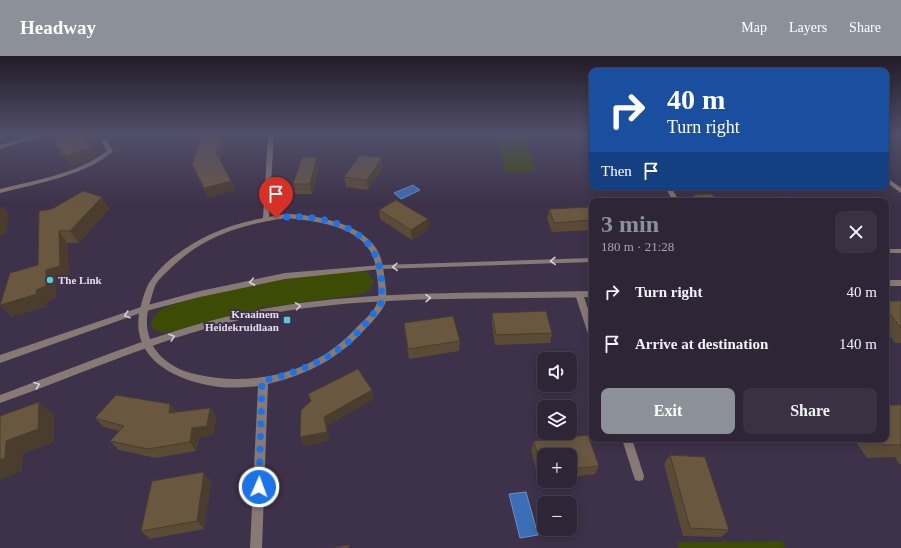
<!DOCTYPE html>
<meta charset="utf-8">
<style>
body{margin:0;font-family:"Times New Roman",serif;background:#3a3242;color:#f1f3f6;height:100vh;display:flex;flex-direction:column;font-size:15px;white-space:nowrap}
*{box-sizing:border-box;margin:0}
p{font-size:13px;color:#a7a5ad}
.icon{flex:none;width:22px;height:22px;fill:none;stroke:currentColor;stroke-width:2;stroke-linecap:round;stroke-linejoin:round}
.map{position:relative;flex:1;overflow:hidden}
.drawer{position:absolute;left:589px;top:142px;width:300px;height:244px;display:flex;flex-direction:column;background:#2e2637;border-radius:8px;box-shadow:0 2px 10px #0003,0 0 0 1px #494352}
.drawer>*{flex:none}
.banner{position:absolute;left:589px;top:12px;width:300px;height:122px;border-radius:8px;box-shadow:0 2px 10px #0003,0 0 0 1px #494352;background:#1a4fa0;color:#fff;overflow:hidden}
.tools{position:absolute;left:537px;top:296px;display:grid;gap:8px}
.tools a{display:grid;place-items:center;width:40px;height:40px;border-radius:8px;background:#2e2637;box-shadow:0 2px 10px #0003,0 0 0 1px #494352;font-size:20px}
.pin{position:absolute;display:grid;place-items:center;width:34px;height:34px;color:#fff;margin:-41px -17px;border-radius:50% 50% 50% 0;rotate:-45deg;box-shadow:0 0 4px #0007}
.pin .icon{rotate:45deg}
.me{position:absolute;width:44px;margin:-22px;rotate:2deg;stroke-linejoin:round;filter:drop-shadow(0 0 3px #0008)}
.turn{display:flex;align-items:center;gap:14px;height:84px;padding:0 12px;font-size:18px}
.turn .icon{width:52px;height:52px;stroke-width:2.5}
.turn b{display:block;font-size:28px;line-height:34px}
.then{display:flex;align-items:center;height:38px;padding:0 12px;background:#0003;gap:8px;font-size:15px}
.round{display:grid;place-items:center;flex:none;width:42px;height:42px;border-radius:8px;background:#3a3242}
.overview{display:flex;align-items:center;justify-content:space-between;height:68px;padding:0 12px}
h1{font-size:24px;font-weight:600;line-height:30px;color:#8c9099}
.action{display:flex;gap:8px;margin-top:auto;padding:8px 12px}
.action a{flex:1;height:46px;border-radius:8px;background:#8c9099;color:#fff;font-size:16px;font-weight:600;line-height:46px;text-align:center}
.action a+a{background:#3a3242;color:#f1f3f6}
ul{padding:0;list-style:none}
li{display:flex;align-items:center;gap:12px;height:52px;padding:0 12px}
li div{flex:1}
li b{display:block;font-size:15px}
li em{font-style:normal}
header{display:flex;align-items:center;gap:24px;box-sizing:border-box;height:56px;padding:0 20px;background:#8c9099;color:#fff}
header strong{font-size:19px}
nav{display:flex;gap:22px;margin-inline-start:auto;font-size:14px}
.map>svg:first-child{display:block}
.green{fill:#3c4c04}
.water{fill:#3a6fb7;stroke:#6d90c7}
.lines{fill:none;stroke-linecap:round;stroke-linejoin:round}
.service{fill:#877a74;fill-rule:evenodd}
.minor{fill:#877a74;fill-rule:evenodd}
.tertiary{fill:#877a74;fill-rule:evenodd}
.wall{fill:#5a4b37}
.shaded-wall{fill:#4a3d2d}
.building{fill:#695740;stroke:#4a3d2d}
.oneway{stroke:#d7cfdb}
.route{stroke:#1a73e8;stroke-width:7;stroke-dasharray:0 12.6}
.poi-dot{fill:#52ccd6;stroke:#3d3249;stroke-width:1.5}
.labels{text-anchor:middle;stroke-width:4;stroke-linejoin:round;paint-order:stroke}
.poi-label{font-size:11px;font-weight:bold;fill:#e5deed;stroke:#3d3249;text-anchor:start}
</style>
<header>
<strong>Headway</strong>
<nav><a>Map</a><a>Layers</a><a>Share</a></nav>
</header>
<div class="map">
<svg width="901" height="492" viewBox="0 0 901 492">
<rect width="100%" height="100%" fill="#3d3249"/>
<g class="green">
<path d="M 498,82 L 525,82 L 535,115 L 505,116 Z"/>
<path d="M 361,215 L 368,217 L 374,225 L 371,233 L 363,238 L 262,252 L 165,277 L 156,275 L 151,269 C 151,264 154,260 158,256 C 167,249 181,247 192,243 C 247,227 304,219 361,215 Z"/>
<path d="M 782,485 L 785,492 L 679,492 L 677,486 Z"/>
</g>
<g class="water">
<path d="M 413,129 L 420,134 L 401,143 L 394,137 Z"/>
<path d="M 526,436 L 538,479 L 520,482 L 509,438 Z"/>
</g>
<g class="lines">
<g class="service">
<path d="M 34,79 L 44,79 L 0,93 L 0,89 Z"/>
<path d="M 102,84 L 106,84 L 113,95 C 90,118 32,129 0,137 L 0,133 C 36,124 77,118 107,95 L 101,85 Z"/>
<path d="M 665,131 L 671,131 L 679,145 L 673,145 Z"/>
<path d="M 579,235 L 583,238 L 592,265 L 592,281 L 589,280 L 588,278 L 575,238 Z"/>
<path d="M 622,383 L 632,383 L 644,420 L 643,424 L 639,425 L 635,424 Z"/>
</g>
<g class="minor">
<path d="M 268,79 L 274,79 L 269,161 C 275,160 282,158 288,158 C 315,159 360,167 376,192 C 381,200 383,209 384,218 C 385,227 388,240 385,248 C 381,256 374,264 368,270 C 340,302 309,318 268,328 L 262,492 L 250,492 L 258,330 C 243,331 228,333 213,330 C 175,324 132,303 139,258 C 141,248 145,232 151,224 C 155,218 160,213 165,208 C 193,183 226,169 263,162 ZM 286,162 C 317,165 366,170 375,207 C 376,211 376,215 377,219 C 378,227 380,239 377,247 C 374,256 364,264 357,271 C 316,317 253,332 195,318 C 175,314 154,300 149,280 C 145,268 147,255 151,243 C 153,237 154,230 158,225 C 162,220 168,215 173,210 C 204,180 244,168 286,162 Z"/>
<path d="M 886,121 L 901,132 L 901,137 L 886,126 Z"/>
</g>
<g class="tertiary">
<rect x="886" y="193" width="15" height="4"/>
<path d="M 592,202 L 592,206 L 381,213 L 285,223 L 200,241 L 146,255 L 0,307 L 0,299 L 144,250 L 200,235 L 285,217 L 381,209 Z"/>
<rect x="886" y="224" width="15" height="6"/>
<path d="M 592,235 L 592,241 C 481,244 367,238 257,260 C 168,278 85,317 0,347 L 0,339 C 84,308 169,271 257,254 C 368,233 481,238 592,235 Z"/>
</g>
</g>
<g class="wall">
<path d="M 52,79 L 90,79 L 97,91 L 91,92 L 96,101 L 72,109 L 61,97 L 55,88 L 57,87 Z"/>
<path d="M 202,79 L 227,79 L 220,105 L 231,125 L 235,134 L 208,142 L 192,108 Z"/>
<path d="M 317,101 L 319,110 L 312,138 L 295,138 L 293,128 Z"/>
<path d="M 383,112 L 368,134 L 346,131 L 344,121 Z"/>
<path d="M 694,139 L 717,145 L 691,145 Z"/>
<path d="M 102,141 L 109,153 L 79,187 L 67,187 L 69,222 L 56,226 L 56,242 L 47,246 L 47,250 L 12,261 L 0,249 L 38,209 L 52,153 Z"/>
<path d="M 592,151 L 592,174 L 552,176 L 547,163 L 549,153 Z"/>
<path d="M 379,154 L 428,163 L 429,173 L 412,184 L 380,163 Z"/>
<path d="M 886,245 L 901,245 L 901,287 L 895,287 L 886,275 Z"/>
<path d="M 492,257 L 552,277 L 550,287 L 495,289 L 492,267 Z"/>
<path d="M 404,267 L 460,285 L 459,295 L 409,303 L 405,277 Z"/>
<path d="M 170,348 L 176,356 L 210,352 L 216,361 L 213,379 L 199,382 L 196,395 L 156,402 L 119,394 L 110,385 L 119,375 L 104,371 L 95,362 Z"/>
<path d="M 901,349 L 901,408 L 899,408 L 895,401 L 867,402 L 854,383 L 886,383 Z"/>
<path d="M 534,385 L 599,410 L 595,418 L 570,421 L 570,399 L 544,399 L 544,424 L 539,425 L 531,394 Z"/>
<path d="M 670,399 L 729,474 L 721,481 L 683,480 L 664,408 Z"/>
<path d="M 211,425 L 204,473 L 150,483 L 141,475 Z"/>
</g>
<g class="shaded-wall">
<path d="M 221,79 L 227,79 L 220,107 L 216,97 Z"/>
<path d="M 92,81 L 97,91 L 91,92 L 96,101 L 72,109 L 66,100 L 83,84 Z"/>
<path d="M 317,101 L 319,110 L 312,138 L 310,128 Z"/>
<path d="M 382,102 L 383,112 L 368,134 L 367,124 Z"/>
<path d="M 231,125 L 235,134 L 208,142 L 204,132 Z"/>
<path d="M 102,141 L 109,153 L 79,187 L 70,175 Z"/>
<path d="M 1,149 L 9,159 L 6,178 L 0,179 L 0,156 Z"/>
<path d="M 428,163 L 429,173 L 412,184 L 411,174 Z"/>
<path d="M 59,175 L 67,187 L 69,222 L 56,226 L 56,242 L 47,246 L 47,250 L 12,261 L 0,249 L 36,234 Z"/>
<path d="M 372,334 L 374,343 L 327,370 L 330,385 L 304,390 L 300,381 L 324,361 Z"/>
<path d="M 39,346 L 54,359 L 54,386 L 23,398 L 22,415 L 0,424 L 0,404 L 6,385 Z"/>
<path d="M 170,348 L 177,358 L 169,357 Z"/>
<path d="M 210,352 L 216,361 L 213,379 L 199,382 L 196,395 L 190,386 L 192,372 Z"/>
<path d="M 204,416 L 211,425 L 204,473 L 197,465 Z"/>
</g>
<g class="building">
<path d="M 53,79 L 90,79 L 92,81 L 83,84 L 91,91 L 66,100 L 55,88 L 58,86 Z"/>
<path d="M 202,79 L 221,79 L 216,97 L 231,125 L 204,132 L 192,108 Z"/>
<path d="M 360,99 L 382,102 L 367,124 L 344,121 Z"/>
<path d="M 302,101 L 317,101 L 310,128 L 293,128 Z"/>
<path d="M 83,135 L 102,141 L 70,175 L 59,175 L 60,210 L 46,214 L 46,230 L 36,234 L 37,238 L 0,249 L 10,217 L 38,209 L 39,155 L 52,153 Z"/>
<path d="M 712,138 L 717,145 L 698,145 L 694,139 Z"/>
<path d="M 792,141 L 796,145 L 756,145 L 753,142 Z"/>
<path d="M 396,144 L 428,163 L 411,174 L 379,154 Z"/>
<path d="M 592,151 L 592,164 L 554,167 L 549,153 Z"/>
<path d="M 886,245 L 901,245 L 901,272 L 886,253 Z"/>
<path d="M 546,255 L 552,277 L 496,279 L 492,257 Z"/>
<path d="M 453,260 L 460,285 L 408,293 L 404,267 Z"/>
<path d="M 358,313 L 372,334 L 324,361 L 327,376 L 300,381 L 301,354 L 311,345 L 308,338 Z"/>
<path d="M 116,339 L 170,348 L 169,357 L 210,352 L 207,370 L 192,372 L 190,386 L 148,393 L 110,385 L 124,370 L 95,362 Z"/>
<path d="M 39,346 L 38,373 L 6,385 L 5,402 L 0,404 L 0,360 Z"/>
<path d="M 886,349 L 901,349 L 901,389 L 883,389 L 879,383 L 886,383 Z"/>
<path d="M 588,379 L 599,410 L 570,413 L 570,399 L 544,399 L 544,416 L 542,416 L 534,385 Z"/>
<path d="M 670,399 L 705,401 L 729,474 L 690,472 Z"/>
<path d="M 204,416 L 197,465 L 141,475 L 152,425 Z"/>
<path d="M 349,489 L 349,492 L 330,492 Z"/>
</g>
<defs><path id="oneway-chevron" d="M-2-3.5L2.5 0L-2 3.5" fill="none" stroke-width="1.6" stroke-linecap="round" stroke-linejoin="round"/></defs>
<g class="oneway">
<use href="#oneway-chevron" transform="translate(553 205) rotate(178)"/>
<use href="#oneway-chevron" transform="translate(395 211) rotate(178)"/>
<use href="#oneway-chevron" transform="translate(252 226) rotate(169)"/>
<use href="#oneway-chevron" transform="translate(428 242) rotate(-1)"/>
<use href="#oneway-chevron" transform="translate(298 250) rotate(-9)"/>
<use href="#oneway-chevron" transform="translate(127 259) rotate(161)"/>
<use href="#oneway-chevron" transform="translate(172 281) rotate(-19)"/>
<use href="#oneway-chevron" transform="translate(37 329) rotate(-20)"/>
</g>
<linearGradient id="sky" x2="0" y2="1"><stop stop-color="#221c28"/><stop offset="0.53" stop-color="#514f6a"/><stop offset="1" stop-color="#514f6a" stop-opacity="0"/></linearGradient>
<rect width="901" height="148" fill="url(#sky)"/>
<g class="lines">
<path class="route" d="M 259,431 L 262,325 C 305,315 344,298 370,262 C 373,257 380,252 381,247 C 383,241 381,231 381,225 C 381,171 321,156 276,162"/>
</g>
<g class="poi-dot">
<circle cx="50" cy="224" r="4"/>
<rect x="283" y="260" width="8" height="8" rx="2"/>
</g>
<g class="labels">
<g class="poi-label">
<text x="58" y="228">The Link</text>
<text x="279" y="262" text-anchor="end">Kraainem<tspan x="279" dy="13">Heidekruidlaan</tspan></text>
</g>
</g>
</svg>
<div class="tools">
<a><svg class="icon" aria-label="sound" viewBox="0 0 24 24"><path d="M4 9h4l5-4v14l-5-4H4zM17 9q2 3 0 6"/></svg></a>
<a><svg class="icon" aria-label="layers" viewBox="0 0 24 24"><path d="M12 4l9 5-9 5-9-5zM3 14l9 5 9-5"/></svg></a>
<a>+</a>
<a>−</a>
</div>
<div class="pin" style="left:276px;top:162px;background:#d93025"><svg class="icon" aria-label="arrive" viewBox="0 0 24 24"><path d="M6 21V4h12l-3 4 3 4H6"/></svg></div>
<svg class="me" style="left:259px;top:431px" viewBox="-20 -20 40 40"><circle r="17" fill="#1a73e8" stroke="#fff" stroke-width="3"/><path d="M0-11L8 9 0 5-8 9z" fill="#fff"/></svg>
<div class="banner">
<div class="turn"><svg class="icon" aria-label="right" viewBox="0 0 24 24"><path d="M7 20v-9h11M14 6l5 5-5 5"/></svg><div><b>40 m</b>Turn right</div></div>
<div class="then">Then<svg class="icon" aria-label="arrive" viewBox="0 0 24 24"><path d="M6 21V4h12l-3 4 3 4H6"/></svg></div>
</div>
<section class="drawer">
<div class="overview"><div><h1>3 min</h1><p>180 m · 21:28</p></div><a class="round"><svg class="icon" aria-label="close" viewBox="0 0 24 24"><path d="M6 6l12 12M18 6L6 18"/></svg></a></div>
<ul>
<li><svg class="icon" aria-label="right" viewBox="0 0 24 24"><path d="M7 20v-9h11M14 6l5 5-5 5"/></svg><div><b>Turn right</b></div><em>40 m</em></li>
<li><svg class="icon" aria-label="arrive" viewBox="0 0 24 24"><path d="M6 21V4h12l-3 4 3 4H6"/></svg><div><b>Arrive at destination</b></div><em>140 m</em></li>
</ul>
<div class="action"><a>Exit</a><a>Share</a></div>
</section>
</div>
